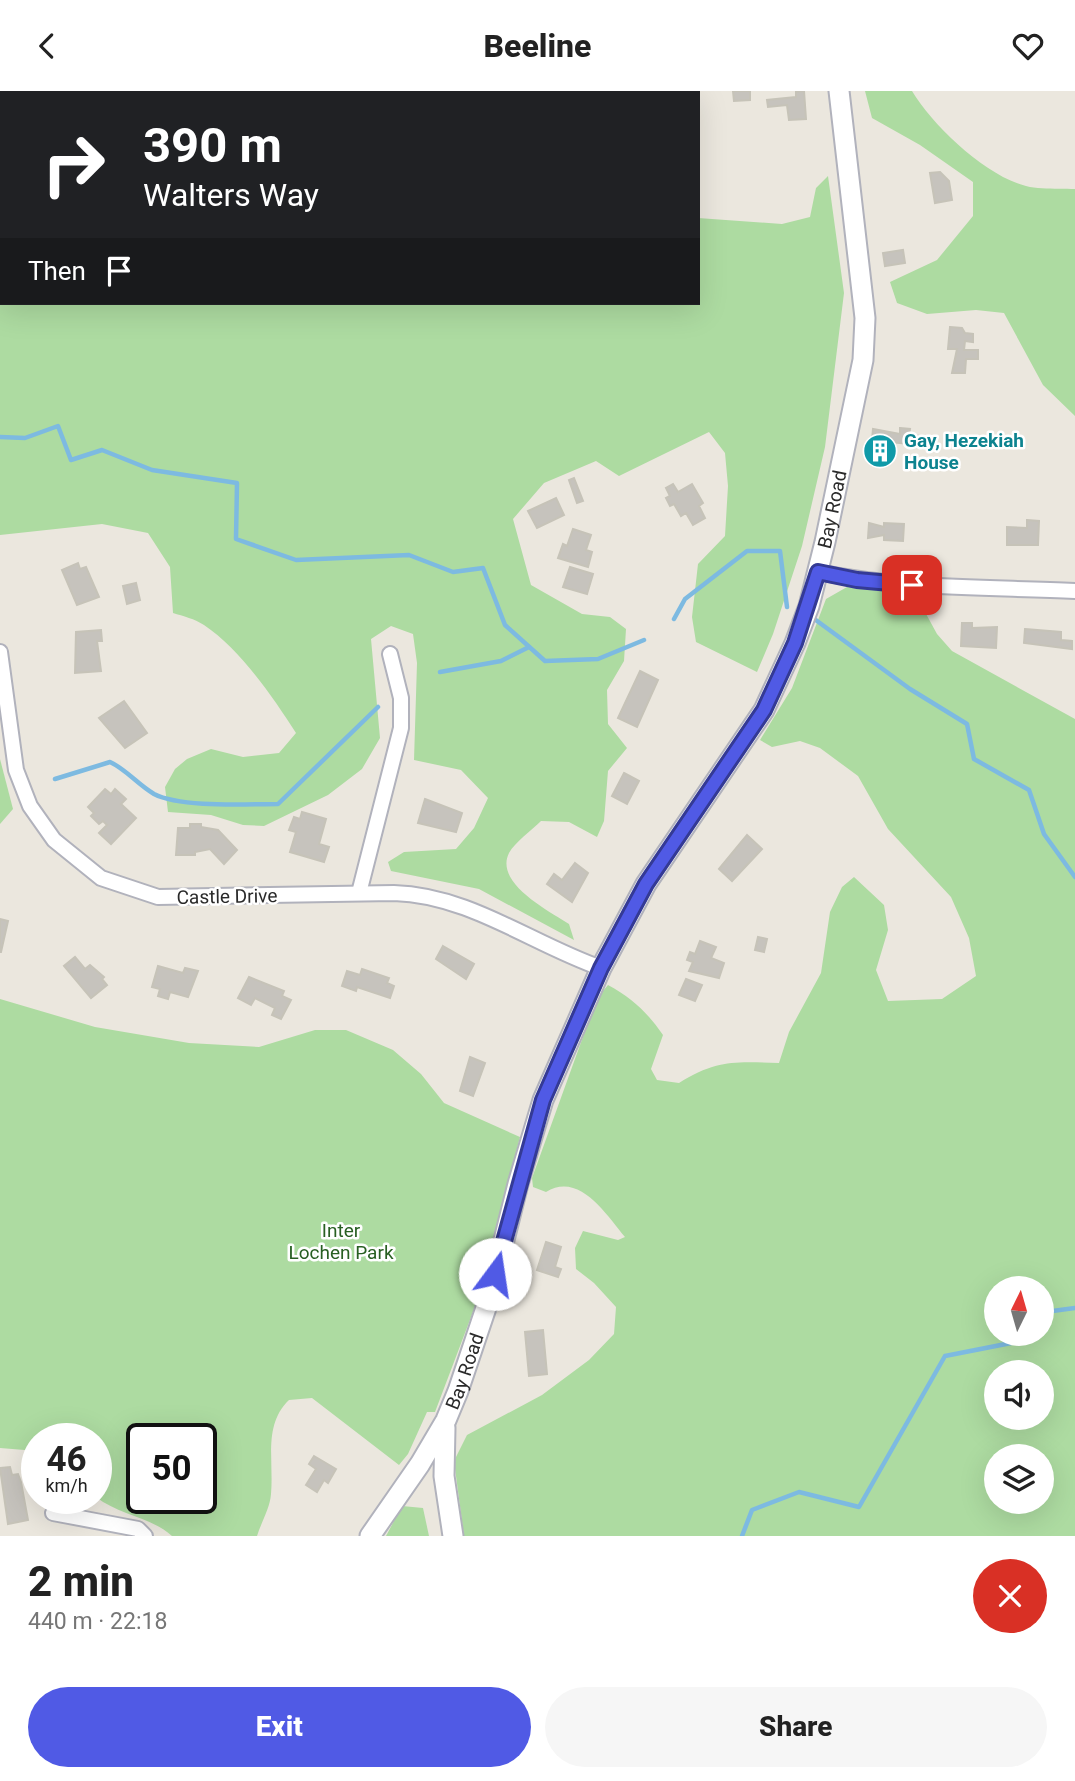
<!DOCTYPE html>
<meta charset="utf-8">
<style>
body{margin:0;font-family:Roboto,sans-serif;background:#f6f6f6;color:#222;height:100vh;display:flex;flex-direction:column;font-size:26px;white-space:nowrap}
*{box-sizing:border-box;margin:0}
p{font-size:23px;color:#767676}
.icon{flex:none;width:38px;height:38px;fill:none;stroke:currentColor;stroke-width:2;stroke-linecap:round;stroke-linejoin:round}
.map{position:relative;height:1445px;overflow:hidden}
.details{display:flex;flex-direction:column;background:#fff;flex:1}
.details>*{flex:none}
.banner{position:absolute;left:0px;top:0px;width:700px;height:214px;box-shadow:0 7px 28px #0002;background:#202124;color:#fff;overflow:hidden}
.needle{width:46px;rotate:5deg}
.tools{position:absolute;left:984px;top:1185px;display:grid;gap:14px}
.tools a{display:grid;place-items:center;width:70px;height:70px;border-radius:50%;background:#fff;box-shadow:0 7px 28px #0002;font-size:35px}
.speed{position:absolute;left:21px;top:1332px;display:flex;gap:14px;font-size:35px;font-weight:700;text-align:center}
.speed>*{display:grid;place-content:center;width:91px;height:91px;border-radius:50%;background:#fff;box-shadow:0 7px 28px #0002;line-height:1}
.speed small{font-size:18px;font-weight:400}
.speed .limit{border:4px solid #111;border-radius:10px;background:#fff;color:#111}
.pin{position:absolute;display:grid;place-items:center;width:60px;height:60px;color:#fff;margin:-30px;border-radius:14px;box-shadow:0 4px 10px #0006}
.me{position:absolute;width:77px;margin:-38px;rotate:14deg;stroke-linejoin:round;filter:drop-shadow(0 0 5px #0008)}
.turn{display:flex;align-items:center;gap:24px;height:147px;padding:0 28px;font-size:32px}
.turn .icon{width:91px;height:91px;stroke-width:2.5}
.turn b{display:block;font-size:49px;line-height:60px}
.then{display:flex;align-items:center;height:66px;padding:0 28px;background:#0003;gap:14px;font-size:26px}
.round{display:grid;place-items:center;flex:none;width:74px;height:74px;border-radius:37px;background:#f6f6f6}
.overview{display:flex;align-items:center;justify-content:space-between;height:119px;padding:0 28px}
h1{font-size:42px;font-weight:800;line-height:52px}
.cta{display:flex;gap:14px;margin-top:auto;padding:14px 28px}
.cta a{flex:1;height:80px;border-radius:42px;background:#505ae5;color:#fff;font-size:28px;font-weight:800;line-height:80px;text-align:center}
.cta a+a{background:#f6f6f6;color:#222}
header{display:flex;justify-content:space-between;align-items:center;height:91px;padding:0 28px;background:#fff;font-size:32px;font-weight:800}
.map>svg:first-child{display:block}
.green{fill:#addba1;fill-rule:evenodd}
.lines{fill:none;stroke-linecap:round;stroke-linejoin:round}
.stream{stroke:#7dbae1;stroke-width:4.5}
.building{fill:#c6c3bd;stroke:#c6c3b8;stroke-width:2}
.street-casing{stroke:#b1b2bc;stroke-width:18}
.secondary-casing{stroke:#b1b2bc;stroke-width:23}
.street{stroke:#fff;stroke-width:14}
.secondary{stroke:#fff;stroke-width:19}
.route-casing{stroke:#343a95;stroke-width:18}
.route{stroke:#505ae5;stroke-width:12}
.labels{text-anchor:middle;stroke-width:5;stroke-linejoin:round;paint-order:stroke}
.culture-label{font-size:19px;font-weight:bold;fill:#0d838f;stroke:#fff;text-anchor:start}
.street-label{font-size:19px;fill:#2a2a2a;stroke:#fff}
.park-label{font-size:19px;fill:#285f22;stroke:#fff}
</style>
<header><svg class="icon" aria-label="back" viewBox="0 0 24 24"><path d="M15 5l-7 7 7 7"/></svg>Beeline<svg class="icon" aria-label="heart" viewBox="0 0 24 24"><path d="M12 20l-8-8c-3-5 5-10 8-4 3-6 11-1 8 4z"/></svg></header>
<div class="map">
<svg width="1075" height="1445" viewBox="0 0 1075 1445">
<rect width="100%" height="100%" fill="#ebe7de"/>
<g class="green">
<path d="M 303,0 L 666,0 L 666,2 L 301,2 Z"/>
<path d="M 865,0 L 912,0 C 933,35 986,85 1026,95 C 1041,99 1060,97 1075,98 L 1075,325 L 1043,294 L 1004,222 L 976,219 L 927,223 L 897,212 L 890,191 L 937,169 L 973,125 L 973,91 L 920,54 L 872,27 Z"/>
<path d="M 828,85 L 844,202 L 825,356 L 802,455 L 773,543 L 757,581 L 696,551 L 692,526 L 698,473 L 725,445 L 728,395 L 725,362 L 709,341 L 619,385 L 596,370 L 544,392 L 513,428 L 531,494 L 582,523 L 610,526 L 626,538 L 624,570 L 607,599 L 608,633 L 627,657 L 608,680 L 604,730 L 597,746 L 569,731 L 541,730 C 532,739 515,751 509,762 C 494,792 549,820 569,833 L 574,849 L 479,798 L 391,780 L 388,771 L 404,761 L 456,758 L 474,737 L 488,707 L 461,679 L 414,669 L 417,572 L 413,543 L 391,535 L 371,548 L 380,647 L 362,678 L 328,704 L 264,735 L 243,734 L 211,724 L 168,721 L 165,696 L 175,678 L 187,668 L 211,658 L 243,666 L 279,662 L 296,642 C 273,606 240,558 204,534 C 195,528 183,525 173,522 L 170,476 L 148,442 L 102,433 L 0,444 L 0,198 L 2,212 L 698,212 L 698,127 L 782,133 L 810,126 L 816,97 Z"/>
<path d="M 847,496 L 901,500 L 919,510 L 937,543 L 952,560 L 1075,628 L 1075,1445 L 464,1445 L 454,1370 L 467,1344 L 542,1304 L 589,1269 L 614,1243 L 616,1216 L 594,1192 L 576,1178 L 575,1157 L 583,1140 L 618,1149 L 625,1146 C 606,1123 579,1080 546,1101 L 533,1096 L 532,1087 L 597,907 L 608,894 C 632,907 648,922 663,944 L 651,978 L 657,989 L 679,992 C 718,968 735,971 779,972 L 789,941 L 821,882 L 830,821 L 842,796 L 854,786 L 884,814 L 888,839 L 876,879 L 888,910 L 942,908 L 976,885 L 969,847 L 951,806 L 888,738 L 858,685 L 820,657 L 800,650 L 772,656 L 760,649 L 792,597 L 826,508 ZM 996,1197 L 1041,1197 L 1041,1242 L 996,1242 ZM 996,1281 L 1041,1281 L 1041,1326 L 996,1326 ZM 996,1365 L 1041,1365 L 1041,1410 L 996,1410 Z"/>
<path d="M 0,668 L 13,718 L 0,733 Z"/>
<path d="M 0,908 L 95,936 L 189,952 L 259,956 L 315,939 L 346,939 L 393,959 L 421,983 L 444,1012 L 520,1046 L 479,1205 L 435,1321 L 427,1321 L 408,1363 L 399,1374 L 312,1307 L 289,1309 C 263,1334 274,1369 271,1403 C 270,1417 261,1432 257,1445 L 172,1445 C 151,1426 119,1424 96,1406 L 96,1348 L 37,1348 L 37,1360 L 0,1357 ZM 142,1348 L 201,1348 L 201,1407 L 142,1407 Z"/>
<path d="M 402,1415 L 423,1417 L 429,1445 L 386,1445 Z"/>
</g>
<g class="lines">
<g class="stream">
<path d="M 0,346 L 25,347 L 58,335 L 71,369 L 102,359 L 152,379 L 237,392 L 236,448 L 296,469 L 409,464 L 453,481 L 483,477 L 505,534 L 545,570 L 598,568 L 644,549"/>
<path d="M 813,527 L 910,598 L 967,633 L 974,668 L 1029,699 L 1044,743 L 1075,786"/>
<path d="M 674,528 L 685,508 L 747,460 L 780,460 L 787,516"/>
<path d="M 440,581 L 501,570 L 529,556"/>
<path d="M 55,688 L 110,671 C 127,679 137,693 154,703 C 181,717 247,713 278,713 L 378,616"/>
<path d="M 1041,1226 L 1045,1221 L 1075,1217"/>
<path d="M 742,1445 L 752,1419 L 799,1401 L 859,1416 L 945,1265 L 1021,1250 L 1027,1242"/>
</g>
</g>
<g class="building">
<path d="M 733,0 L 750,0 L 750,9 L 734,10 Z"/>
<path d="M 804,0 L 806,28 L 789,29 L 787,14 L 768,16 L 767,9 L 796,6 L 796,1 Z"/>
<path d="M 940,81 L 949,90 L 952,109 L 935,112 L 930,82 Z"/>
<path d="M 903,159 L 905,172 L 885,175 L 883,162 Z"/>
<path d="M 950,236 L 962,237 L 965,242 L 973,243 L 973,251 L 965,250 L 964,259 L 978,259 L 978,268 L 966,268 L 965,282 L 952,282 L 957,258 L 948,258 Z"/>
<path d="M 900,337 L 910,338 L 909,344 L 920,345 L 920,354 L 889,351 L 885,371 L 870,370 L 873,338 L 900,343 Z"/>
<path d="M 574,387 L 583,410 L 577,412 L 569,389 Z"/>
<path d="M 673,393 L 678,401 L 692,393 L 703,412 L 699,415 L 705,427 L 693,434 L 686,422 L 681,425 L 674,413 L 670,415 L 666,407 L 670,405 L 666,397 Z"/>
<path d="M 556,407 L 564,424 L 537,437 L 528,420 Z"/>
<path d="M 1027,429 L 1039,430 L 1038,454 L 1007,454 L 1007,436 L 1027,437 Z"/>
<path d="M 869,432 L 884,436 L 884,432 L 904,433 L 903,450 L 884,449 L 884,444 L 868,447 Z"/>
<path d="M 573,438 L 591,444 L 586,459 L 592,461 L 588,476 L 558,467 L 563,453 L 567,455 Z"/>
<path d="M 78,472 L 80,478 L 86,476 L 99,506 L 77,514 L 62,479 Z"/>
<path d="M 570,476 L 593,483 L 587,503 L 563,496 Z"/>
<path d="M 136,492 L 140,509 L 127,513 L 123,495 Z"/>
<path d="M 962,532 L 972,532 L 972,537 L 997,536 L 996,557 L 961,555 Z"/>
<path d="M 1025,538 L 1061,541 L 1061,549 L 1072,550 L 1072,558 L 1024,552 Z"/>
<path d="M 101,539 L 102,550 L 97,550 L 101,580 L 75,582 L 76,541 Z"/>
<path d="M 640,580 L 658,589 L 637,636 L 618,627 Z"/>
<path d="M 124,610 L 147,642 L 125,657 L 99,627 Z"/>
<path d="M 624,682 L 639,690 L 627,713 L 612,705 Z"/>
<path d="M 105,698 L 111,703 L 115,698 L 126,708 L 121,713 L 136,727 L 111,753 L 99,742 L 107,734 L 103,730 L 99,733 L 91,725 L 94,722 L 88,716 Z"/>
<path d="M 425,708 L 462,722 L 456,741 L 418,732 Z"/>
<path d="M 302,721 L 326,728 L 319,753 L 329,756 L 324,771 L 290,761 L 296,741 L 289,739 L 294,726 L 300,728 Z"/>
<path d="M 190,733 L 201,733 L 201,736 L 218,739 L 237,759 L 224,773 L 210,758 L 195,761 L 195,764 L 176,764 L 178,737 L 190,737 Z"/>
<path d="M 747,744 L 762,758 L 732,790 L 719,778 Z"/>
<path d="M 575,772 L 588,782 L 572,811 L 547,793 L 554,783 L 562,789 Z"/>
<path d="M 0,828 L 8,830 L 1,861 L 0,861 Z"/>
<path d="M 758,846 L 767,848 L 764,861 L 755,859 Z"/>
<path d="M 700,850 L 716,856 L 711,867 L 724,872 L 719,887 L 689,880 L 693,871 L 687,869 L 690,861 L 695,863 Z"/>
<path d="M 443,855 L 474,873 L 466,888 L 436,868 Z"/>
<path d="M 75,866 L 85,878 L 90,874 L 104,886 L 102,888 L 107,894 L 91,907 L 64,875 Z"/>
<path d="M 158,875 L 183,882 L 185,877 L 198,880 L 188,906 L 170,901 L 168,908 L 158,905 L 160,898 L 152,896 Z"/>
<path d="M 362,878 L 389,887 L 387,892 L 394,895 L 390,907 L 357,896 L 356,900 L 342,895 L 347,880 L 360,884 Z"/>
<path d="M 249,886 L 284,900 L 282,905 L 291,909 L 281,928 L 272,924 L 275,917 L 255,907 L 251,914 L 238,907 Z"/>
<path d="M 686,888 L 702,894 L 695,910 L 679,904 Z"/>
<path d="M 470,966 L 485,972 L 473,1005 L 460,1000 Z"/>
<path d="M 546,1151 L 561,1156 L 555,1176 L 561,1178 L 558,1186 L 537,1179 Z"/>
<path d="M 543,1239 L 547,1283 L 529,1285 L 525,1241 Z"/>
<path d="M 314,1365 L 336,1378 L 328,1392 L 324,1389 L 317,1401 L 306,1394 L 316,1378 L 309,1373 Z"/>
<path d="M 10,1376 L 12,1384 L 18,1383 L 21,1391 L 28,1429 L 8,1433 L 0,1377 Z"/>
</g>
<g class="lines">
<g class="street-casing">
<g id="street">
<path d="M 121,2 L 124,0"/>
<path d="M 0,83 L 2,82"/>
<path d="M 818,481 C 902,498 989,496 1075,500"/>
<path d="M 0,561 L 16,679 L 30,715 L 54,749 L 101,787 L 158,806 L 394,802 C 469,804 532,853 601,877"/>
<path d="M 359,802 L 401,637 L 401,607 L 390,563"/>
<path d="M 53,1422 L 138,1438 L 145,1445"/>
</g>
</g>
<g class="secondary-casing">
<g id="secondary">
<path d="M 445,1337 L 444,1385 L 453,1445"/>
<path id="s1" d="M 370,1445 L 420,1373 L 446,1329 L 458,1300 L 490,1205 L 518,1093 L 543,1009 L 601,877 L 646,793 L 764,619 L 795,552 L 809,515 L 825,451 L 863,269 L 865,227 L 839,0"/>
</g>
</g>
<use href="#street" class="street"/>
<use href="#secondary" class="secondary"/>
</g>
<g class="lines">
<g class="route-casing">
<path id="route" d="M 495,1183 L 543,1009 L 601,877 L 646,793 L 764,619 L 795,552 L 818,481 L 857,489 L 912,494"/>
</g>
<use href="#route" class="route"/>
</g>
<defs>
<g id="building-disc" transform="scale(1.75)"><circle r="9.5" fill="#0f9aa8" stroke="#fff"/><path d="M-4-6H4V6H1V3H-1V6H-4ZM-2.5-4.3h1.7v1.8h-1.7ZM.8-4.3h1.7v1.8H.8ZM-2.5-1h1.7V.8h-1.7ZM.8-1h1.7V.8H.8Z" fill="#fff"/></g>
</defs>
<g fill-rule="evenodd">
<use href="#building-disc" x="880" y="360"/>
</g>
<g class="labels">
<g class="culture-label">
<text x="904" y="356">Gay, Hezekiah<tspan x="904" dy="22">House</tspan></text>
</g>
<g class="street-label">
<text dy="7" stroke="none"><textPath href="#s1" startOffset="1136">Bay Road</textPath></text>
<text transform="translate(227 805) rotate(-1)" y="7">Castle Drive</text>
<text dy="7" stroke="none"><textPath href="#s1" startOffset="191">Bay Road</textPath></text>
</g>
<g class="park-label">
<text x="341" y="1146">Inter<tspan x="341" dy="22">Lochen Park</tspan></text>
</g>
</g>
</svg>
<div class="tools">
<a><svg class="needle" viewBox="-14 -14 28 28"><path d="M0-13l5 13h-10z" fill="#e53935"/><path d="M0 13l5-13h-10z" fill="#767676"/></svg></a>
<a><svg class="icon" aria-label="sound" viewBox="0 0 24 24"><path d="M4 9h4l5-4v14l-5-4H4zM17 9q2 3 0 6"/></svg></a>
<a><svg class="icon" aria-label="layers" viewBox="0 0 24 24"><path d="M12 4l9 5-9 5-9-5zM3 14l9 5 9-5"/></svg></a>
</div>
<div class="speed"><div>46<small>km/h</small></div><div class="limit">50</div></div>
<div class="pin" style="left:912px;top:494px;background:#d93025"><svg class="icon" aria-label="arrive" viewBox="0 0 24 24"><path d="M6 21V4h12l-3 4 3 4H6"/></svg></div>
<svg class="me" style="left:495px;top:1183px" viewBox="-20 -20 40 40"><circle r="19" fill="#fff"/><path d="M0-13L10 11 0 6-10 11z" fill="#505ae5"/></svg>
<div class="banner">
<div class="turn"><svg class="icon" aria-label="right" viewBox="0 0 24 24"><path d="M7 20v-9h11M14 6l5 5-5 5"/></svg><div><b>390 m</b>Walters Way</div></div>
<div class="then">Then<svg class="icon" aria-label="arrive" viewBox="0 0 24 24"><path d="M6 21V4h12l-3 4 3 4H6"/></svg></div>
</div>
</div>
<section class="details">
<div class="overview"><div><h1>2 min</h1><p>440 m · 22:18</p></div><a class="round" style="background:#d93025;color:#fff"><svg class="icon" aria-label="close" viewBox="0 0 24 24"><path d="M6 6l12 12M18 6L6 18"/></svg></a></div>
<div class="cta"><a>Exit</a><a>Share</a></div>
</section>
